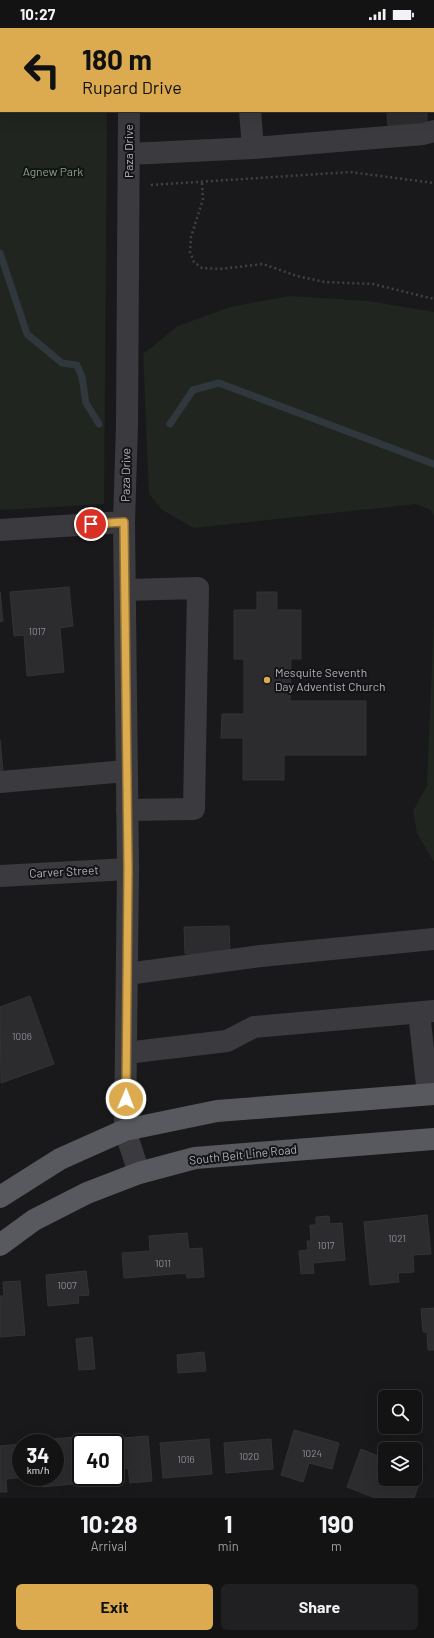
<!DOCTYPE html>
<style>
body{margin:0;font-family:Barlow,sans-serif;background:#202022;color:#f1f3f6;height:100vh;display:flex;flex-direction:column;font-size:15px;white-space:nowrap}
*{box-sizing:border-box;margin:0}
p{font-size:13px;color:#9d9ea0}
.icon{flex:none;width:22px;height:22px;fill:none;stroke:currentColor;stroke-width:2;stroke-linecap:round;stroke-linejoin:round}
.map{position:relative;height:1470px;overflow:hidden}
.details{display:flex;flex-direction:column;background:#131314;flex:1}
.details>*{flex:none}
.hud{position:absolute;left:0px;top:0px;width:434px;height:84px;box-shadow:0 4px 16px #0002,0 0 0 1px #323234;background:#dcab50;color:#111;overflow:hidden}
.tools{position:absolute;left:378px;top:1362px;display:grid;gap:8px}
.tools a{display:grid;place-items:center;width:44px;height:44px;border-radius:6px;background:#131314;box-shadow:0 4px 16px #0002,0 0 0 1px #323234;font-size:20px}
.speed{position:absolute;left:12px;top:1406px;display:flex;gap:8px;font-size:20px;font-weight:700;text-align:center}
.speed>*{display:grid;place-content:center;width:52px;height:52px;border-radius:50%;background:#131314;box-shadow:0 4px 16px #0002,0 0 0 1px #323234;line-height:1}
.speed small{font-size:10px;font-weight:400}
.speed .limit{border:2px solid #111;border-radius:6px;background:#fff;color:#111}
.pin{position:absolute;display:grid;place-items:center;width:34px;height:34px;color:#fff;margin:-17px;border:2px solid #fff;border-radius:50%;box-shadow:0 1px 4px #0007}
.me{position:absolute;width:44px;margin:-22px;rotate:1deg;stroke-linejoin:round;filter:drop-shadow(0 0 3px #0008)}
.turn{display:flex;align-items:center;gap:14px;height:84px;padding:0 16px;font-size:18px}
.turn .icon{width:52px;height:52px;stroke-width:2.5}
.turn b{display:block;font-size:28px;line-height:34px}
.eta{display:flex;justify-content:space-evenly;align-items:center;height:68px;text-align:center}
.eta b{font-size:24px;font-weight:700;line-height:28px}
.primary-button{display:flex;gap:8px;margin-top:auto;padding:8px 16px}
.primary-button a{flex:1;height:46px;border-radius:6px;background:#dcab50;color:#111;font-size:16px;font-weight:700;line-height:46px;text-align:center}
.primary-button a+a{background:#202022;color:#f1f3f6}
.status{display:flex;justify-content:space-between;align-items:center;height:28px;padding:0 20px;background:#131314;direction:ltr}
.status svg{height:11px;fill:currentColor}
.map>svg:first-child{display:block}
.green{fill:#202520}
.lines{fill:none;stroke-linecap:round;stroke-linejoin:round}
.stream{stroke:#31383d;stroke-width:7}
.building{fill:#2c2c2f;stroke:#333337}
.path{stroke:#414246;stroke-width:2.5;stroke-dasharray:2 3;stroke-linecap:butt}
.minor{stroke:#3b3b3f;stroke-width:22}
.major{stroke:#57595e;stroke-width:22}
.route-casing{stroke:#8f6f34;stroke-width:10}
.route{stroke:#dcab50;stroke-width:7}
.poi-dot{fill:#dcab50;stroke:#141416;stroke-width:1.5}
.labels{text-anchor:middle;stroke-width:4;stroke-linejoin:round;paint-order:stroke}
.number-label{font-size:10px;fill:#8c8f96}
.street-label{font-size:12px;fill:#adb1b9;stroke:#141416}
.park-label{font-size:12px;fill:#87a188;stroke:#141416}
.poi-label{font-size:12px;fill:#adb1b9;stroke:#141416;text-anchor:start}
</style>
<div class="status"><b>10:27</b><svg viewBox="0 0 49 12"><path d="M0 12V9h3v3zM5 12V6h3v6zM10 12V3h3v9zM15 12V0h3v12zM26 1h20v11H26zM47 4h2v5h-2z"/></svg></div>
<div class="map">
<svg width="434" height="1470" viewBox="0 0 434 1470">
<rect width="100%" height="100%" fill="#19191b"/>
<g class="green">
<path d="M 0,0 L 107,0 L 1,1 L 1,83 L 107,83 L 104,476 L 0,482 Z"/>
<path d="M 290,268 L 368,273 L 434,284 L 434,488 L 431,482 L 416,476 L 194,500 L 162,482 L 149,466 L 143,326 L 178,298 L 230,279 Z"/>
<path d="M 434,588 L 434,834 L 417,805 L 413,783 L 427,758 Z"/>
</g>
<g class="lines">
<g class="stream">
<path d="M 0,225 L 27,306 L 62,335 L 77,337 L 82,349 L 86,375 L 99,396"/>
<path d="M 170,396 L 193,362 L 219,355 L 434,436"/>
</g>
</g>
<g class="building">
<path d="M 319,0 L 420,0 L 420,1 L 318,1 Z"/>
<path d="M 421,0 L 434,0 L 434,7 L 433,1 Z"/>
<path d="M 387,83 L 427,83 L 427,95 L 388,99 Z"/>
<path d="M 69,559 L 73,598 L 60,600 L 64,644 L 27,648 L 24,607 L 14,608 L 10,564 Z"/>
<path d="M 0,564 L 3,593 L 0,594 Z"/>
<path d="M 257,564 L 277,564 L 277,582 L 301,582 L 301,631 L 291,631 L 290,673 L 366,673 L 366,727 L 284,727 L 284,752 L 243,752 L 243,710 L 221,710 L 222,686 L 244,686 L 244,631 L 234,631 L 234,582 L 257,582 Z"/>
<path d="M 0,712 L 3,742 L 0,743 Z"/>
<path d="M 229,898 L 230,924 L 185,926 L 184,899 Z"/>
<path d="M 30,968 L 54,1036 L 1,1055 L 0,979 Z"/>
<path d="M 427,1187 L 431,1226 L 413,1227 L 414,1244 L 398,1245 L 399,1254 L 370,1257 L 364,1194 Z"/>
<path d="M 329,1188 L 330,1196 L 342,1195 L 345,1232 L 313,1235 L 314,1245 L 301,1246 L 299,1223 L 308,1222 L 307,1213 L 311,1213 L 310,1197 L 316,1197 L 316,1189 Z"/>
<path d="M 187,1205 L 189,1221 L 202,1220 L 204,1249 L 187,1250 L 186,1245 L 124,1250 L 122,1225 L 150,1223 L 149,1208 Z"/>
<path d="M 86,1243 L 89,1267 L 78,1268 L 79,1275 L 48,1278 L 46,1247 Z"/>
<path d="M 20,1253 L 25,1307 L 0,1309 L 0,1268 L 4,1268 L 3,1254 Z"/>
<path d="M 434,1280 L 434,1322 L 428,1322 L 427,1304 L 423,1304 L 421,1281 Z"/>
<path d="M 92,1309 L 95,1341 L 79,1342 L 76,1311 Z"/>
<path d="M 204,1324 L 206,1343 L 178,1345 L 177,1327 Z"/>
<path d="M 294,1402 L 339,1415 L 332,1441 L 309,1435 L 303,1454 L 281,1447 Z"/>
<path d="M 89,1408 L 90,1415 L 81,1415 L 81,1449 L 93,1449 L 93,1454 L 42,1459 L 41,1449 L 55,1449 L 55,1415 L 38,1415 L 38,1412 Z"/>
<path d="M 148,1408 L 152,1453 L 130,1455 L 128,1440 L 115,1441 L 115,1415 L 100,1415 L 99,1412 Z"/>
<path d="M 209,1411 L 212,1446 L 163,1450 L 160,1415 Z"/>
<path d="M 271,1411 L 273,1441 L 226,1445 L 224,1415 Z"/>
<path d="M 394,1413 L 415,1421 L 391,1421 Z"/>
<path d="M 21,1416 L 21,1449 L 25,1449 L 6,1451 L 7,1464 L 0,1464 L 0,1418 Z"/>
<path d="M 361,1421 L 385,1431 L 385,1451 L 415,1451 L 415,1444 L 422,1447 L 414,1470 L 375,1470 L 347,1459 Z"/>
</g>
<g class="lines">
<g class="path">
<path d="M 202,155 L 203,171 L 191,209 L 190,224 L 194,234 L 202,240 L 220,241 L 263,236 L 297,248 L 325,254 L 373,256 L 434,271"/>
<path d="M 151,157 L 350,144 L 434,155"/>
</g>
<g class="minor">
<path d="M 244,0 L 244,1"/>
<path d="M 129,1 L 129,0"/>
<path d="M 129,83 L 127,397 L 124,494 L 128,841 L 125,1102 L 139,1145"/>
<path d="M 253,120 L 423,106 L 434,103"/>
<path d="M 129,126 L 253,120 L 250,83"/>
<path d="M 0,502 L 124,494"/>
<path d="M 125,562 L 198,560 L 194,781 L 127,782"/>
<path d="M 0,754 L 126,743"/>
<path d="M 0,848 L 128,841"/>
<path d="M 127,946 L 261,928 L 434,911"/>
<path d="M 419,985 L 428,1066"/>
<path d="M 126,1025 L 227,1013 L 254,999 L 434,983"/>
</g>
<g class="major">
<path d="M 0,1169 L 60,1131 L 125,1102 L 217,1083 L 434,1066"/>
<path d="M 0,1217 L 34,1192 L 87,1165 L 139,1145 L 195,1130 L 434,1111"/>
</g>
</g>
<g class="lines">
<g class="route-casing">
<path id="route" d="M 91,496 L 124,494 L 128,841 L 126,1071"/>
</g>
<use href="#route" class="route"/>
</g>
<circle class="poi-dot" cx="267" cy="652" r="4"/>
<g class="labels">
<g class="number-label">
<text x="37" y="607">1017</text>
<text x="22" y="1012">1006</text>
<text x="397" y="1214">1021</text>
<text x="326" y="1221">1017</text>
<text x="163" y="1239">1011</text>
<text x="67" y="1261">1007</text>
<text x="312" y="1429">1024</text>
<text x="249" y="1432">1020</text>
<text x="186" y="1435">1016</text>
</g>
<g class="street-label">
<text transform="translate(129 123) rotate(-90)" y="4">Paza Drive</text>
<text transform="translate(126 447) rotate(-89)" y="4">Paza Drive</text>
<text transform="translate(64 844) rotate(-3)" y="4">Carver Street</text>
<text transform="translate(243 1127) rotate(-6)" y="4">South Belt Line Road</text>
</g>
<g class="park-label">
<text x="53" y="148">Agnew Park</text>
</g>
<g class="poi-label">
<text x="275" y="649">Mesquite Seventh<tspan x="275" dy="14">Day Adventist Church</tspan></text>
</g>
</g>
</svg>
<div class="tools">
<a><svg class="icon" aria-label="search" viewBox="0 0 24 24"><circle cx="10" cy="10" r="6"/><path d="M15 15l6 6"/></svg></a>
<a><svg class="icon" aria-label="layers" viewBox="0 0 24 24"><path d="M12 4l9 5-9 5-9-5zM3 14l9 5 9-5"/></svg></a>
</div>
<div class="speed"><div>34<small>km/h</small></div><div class="limit">40</div></div>
<div class="pin" style="left:91px;top:496px;background:#d93025"><svg class="icon" aria-label="arrive" viewBox="0 0 24 24"><path d="M6 21V4h12l-3 4 3 4H6"/></svg></div>
<svg class="me" style="left:126px;top:1071px" viewBox="-20 -20 40 40"><circle r="17" fill="#dcab50" stroke="#fff" stroke-width="3"/><path d="M0-11L8 9 0 5-8 9z" fill="#fff"/></svg>
<div class="hud">
<div class="turn"><svg class="icon" aria-label="left" viewBox="0 0 24 24"><path d="M17 20v-9H6M10 6l-5 5 5 5"/></svg><div><b>180 m</b>Rupard Drive</div></div>
</div>
</div>
<section class="details">
<div class="eta">
<div><b>10:28</b><p>Arrival</p></div>
<div><b>1</b><p>min</p></div>
<div><b>190</b><p>m</p></div>
</div>
<div class="primary-button"><a>Exit</a><a>Share</a></div>
</section>
